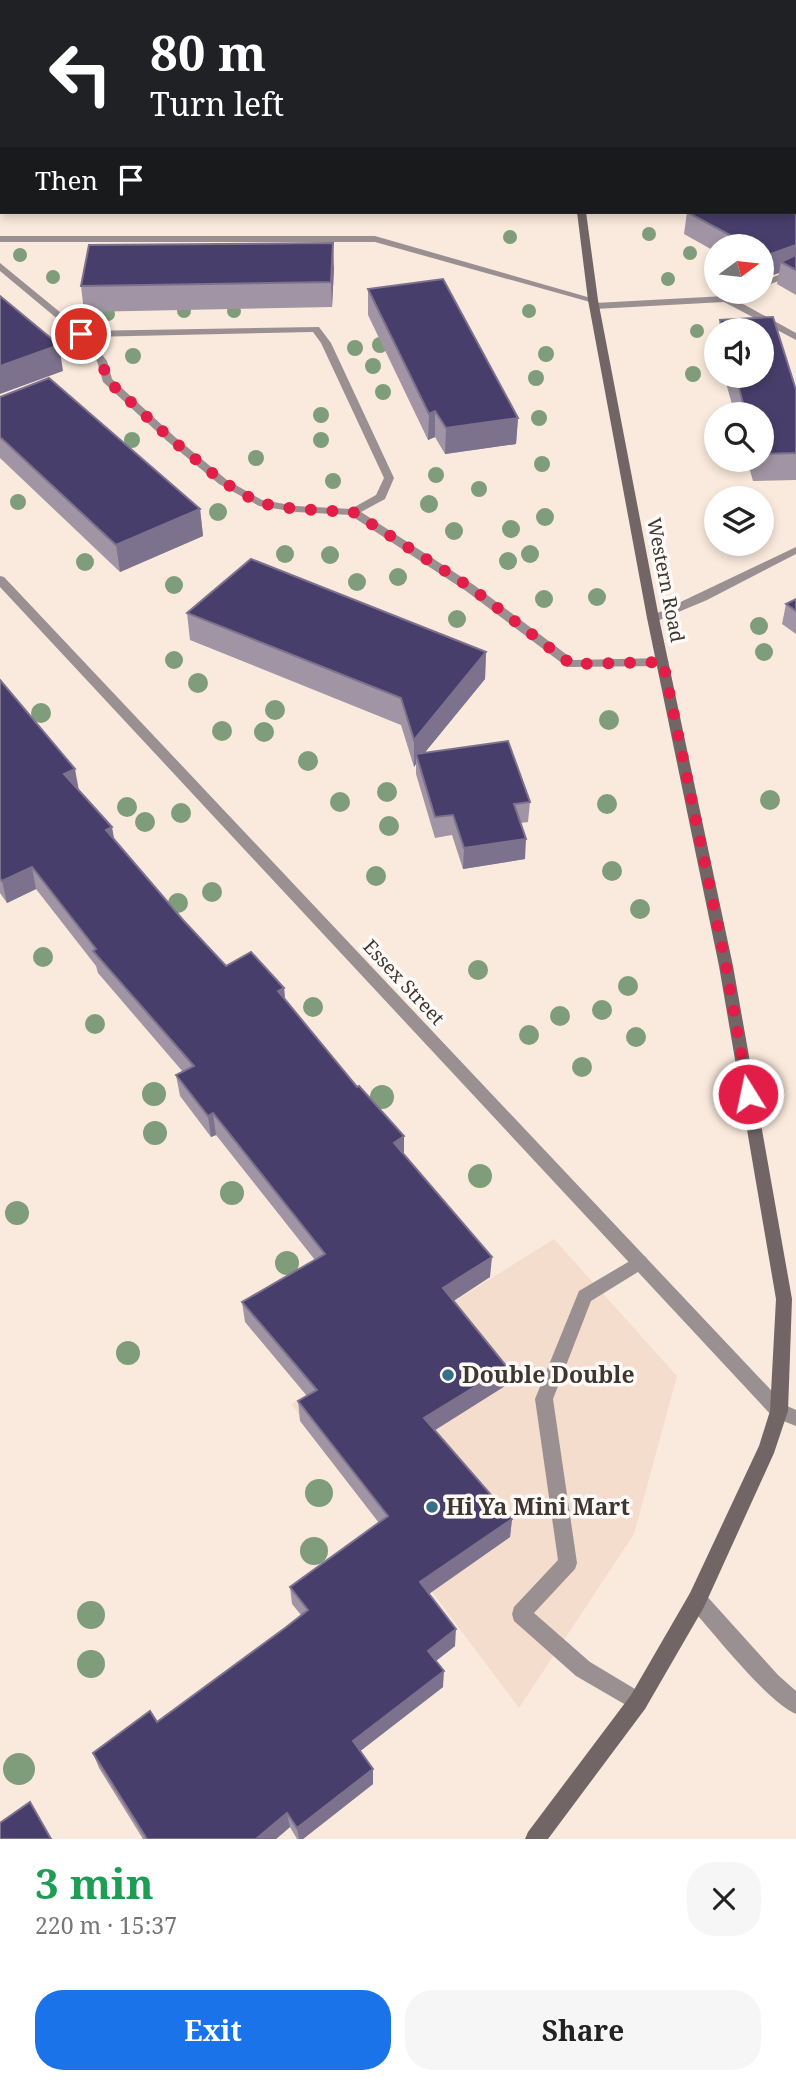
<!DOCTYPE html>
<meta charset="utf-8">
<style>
body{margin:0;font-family:"Noto Serif",serif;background:#f6f6f6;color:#222;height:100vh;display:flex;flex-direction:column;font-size:26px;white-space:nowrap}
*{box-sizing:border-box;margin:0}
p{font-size:23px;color:#767676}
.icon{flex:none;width:38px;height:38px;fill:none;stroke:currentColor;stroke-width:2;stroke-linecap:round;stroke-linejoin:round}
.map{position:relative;height:1839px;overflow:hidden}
.details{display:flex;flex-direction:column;background:#fff;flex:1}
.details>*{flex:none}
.guide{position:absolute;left:0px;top:0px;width:796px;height:214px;box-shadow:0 4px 10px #0003;background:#202124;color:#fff;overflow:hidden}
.needle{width:46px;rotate:75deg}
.fabs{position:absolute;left:704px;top:234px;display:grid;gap:14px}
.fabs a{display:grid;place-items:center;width:70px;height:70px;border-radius:50%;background:#fff;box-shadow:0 4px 10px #0003;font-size:35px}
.pin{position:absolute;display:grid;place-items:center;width:60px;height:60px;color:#fff;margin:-30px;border:4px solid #fff;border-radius:50%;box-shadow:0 2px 7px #0007}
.me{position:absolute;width:77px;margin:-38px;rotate:350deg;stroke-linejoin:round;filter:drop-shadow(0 0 5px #0008)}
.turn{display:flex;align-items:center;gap:24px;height:147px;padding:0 35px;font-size:32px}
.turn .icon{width:91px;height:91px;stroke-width:2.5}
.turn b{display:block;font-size:49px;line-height:60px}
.then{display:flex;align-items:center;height:66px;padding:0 35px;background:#0003;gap:14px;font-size:26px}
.round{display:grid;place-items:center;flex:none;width:74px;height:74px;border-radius:28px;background:#f6f6f6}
.head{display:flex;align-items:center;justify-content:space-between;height:119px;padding:0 35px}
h1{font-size:42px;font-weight:700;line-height:52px;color:#1e9e55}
.button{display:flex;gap:14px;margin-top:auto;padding:14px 35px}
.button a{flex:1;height:80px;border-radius:28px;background:#1a73e8;color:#fff;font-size:28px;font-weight:700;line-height:80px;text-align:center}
.button a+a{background:#f6f6f6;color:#222}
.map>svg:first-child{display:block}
.built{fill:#f4ddcc}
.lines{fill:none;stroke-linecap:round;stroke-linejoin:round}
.service{fill:#9a9092;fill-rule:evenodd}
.minor{fill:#9a9092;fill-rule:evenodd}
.secondary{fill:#726566;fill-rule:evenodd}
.tree{fill:#809d7b}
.wall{fill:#a194a4}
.shaded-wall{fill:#7d728d}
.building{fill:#483e6b;stroke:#7d728d;stroke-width:2}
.route{stroke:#e11d48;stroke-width:12;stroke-dasharray:0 21.6}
.poi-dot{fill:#366f88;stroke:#fdfaf7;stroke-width:2.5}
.labels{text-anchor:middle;stroke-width:7;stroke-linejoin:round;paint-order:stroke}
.street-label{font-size:19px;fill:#3d3631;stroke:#fdfaf7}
.near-poi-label{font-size:23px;font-weight:bold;fill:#3d3631;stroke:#fdfaf7;text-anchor:start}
</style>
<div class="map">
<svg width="796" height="1839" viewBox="0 0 796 1839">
<rect width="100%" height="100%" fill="#faeadd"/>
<path class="built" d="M 554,1239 L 677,1376 L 634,1534 L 519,1708 L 291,1404 Z"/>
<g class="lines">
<g class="service">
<rect x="794" y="69" width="2" height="4"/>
<path d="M 0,236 L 375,236 L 598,300 L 590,302 L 375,242 L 0,242 Z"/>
<path d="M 0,263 L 83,331 L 319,327 L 331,343 L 394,478 L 385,499 L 361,512 L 474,585 L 574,660 L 663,658 L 669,662 L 663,666 L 567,667 L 466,591 L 350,515 L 296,512 L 259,506 L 219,484 L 167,441 L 103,382 L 97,361 L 78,336 L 0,271 ZM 313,332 L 321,343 L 384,478 L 376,495 L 351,509 L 296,506 L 262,500 L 227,480 L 175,437 L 112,379 L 107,361 L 88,337 Z"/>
<path d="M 796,268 L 796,274 L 761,288 L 761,282 Z"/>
<path d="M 735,292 L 749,292 L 734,299 L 796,333 L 796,340 L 724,302 L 595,309 L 590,306 L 595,303 L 725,296 Z"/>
<path d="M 640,1255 L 646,1257 L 648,1262 L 646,1267 L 591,1301 L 553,1399 L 577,1563 L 575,1569 L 534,1613 L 590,1662 L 645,1695 L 648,1702 L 645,1709 L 638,1712 L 576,1676 L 514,1621 L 512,1614 L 514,1607 L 558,1560 L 535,1399 L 579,1291 Z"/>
<path d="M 697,1591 L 704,1593 L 778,1675 L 796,1691 L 796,1714 C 767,1702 713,1632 690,1607 L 688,1600 L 690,1593 Z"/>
</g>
<g class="minor">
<path d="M 796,547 L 796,554 L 707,600 L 657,621 L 653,622 L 647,618 Z"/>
<path d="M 0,576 L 4,577 L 785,1405 L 796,1410 L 796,1426 L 773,1417 L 0,587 Z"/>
</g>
<g class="secondary">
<rect x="540" y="0" width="8" height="2"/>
<path d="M 577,212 L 586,212 L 598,300 L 659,618 L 733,966 L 792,1299 L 788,1411 L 774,1453 L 704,1607 L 645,1709 L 548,1839 L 525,1839 L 528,1832 L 631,1695 L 690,1593 L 759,1446 L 770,1411 L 776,1299 L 719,966 L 647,618 L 588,300 Z"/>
</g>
</g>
<g class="tree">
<circle cx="649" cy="234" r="7"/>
<circle cx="510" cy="237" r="7"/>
<circle cx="690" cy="253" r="7"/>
<circle cx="20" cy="255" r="7"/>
<circle cx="53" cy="277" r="7"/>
<circle cx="668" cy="279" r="7"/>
<circle cx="184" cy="311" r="7"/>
<circle cx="234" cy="311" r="7"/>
<circle cx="529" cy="311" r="7"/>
<circle cx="108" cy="314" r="7"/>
<circle cx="697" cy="331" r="7"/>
<circle cx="380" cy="345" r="8"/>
<circle cx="355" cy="348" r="8"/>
<circle cx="546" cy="354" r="8"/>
<circle cx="133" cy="356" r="8"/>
<circle cx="373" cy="366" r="8"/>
<circle cx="693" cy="374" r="8"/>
<circle cx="536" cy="378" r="8"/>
<circle cx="383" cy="392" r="8"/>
<circle cx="321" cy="415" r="8"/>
<circle cx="539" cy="418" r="8"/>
<circle cx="132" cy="440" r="8"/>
<circle cx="321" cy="440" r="8"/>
<circle cx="256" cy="458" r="8"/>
<circle cx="542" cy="464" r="8"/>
<circle cx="436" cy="475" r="8"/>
<circle cx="333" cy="481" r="8"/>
<circle cx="479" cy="489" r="8"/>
<circle cx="18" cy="502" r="8"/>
<circle cx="429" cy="504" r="9"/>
<circle cx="218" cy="512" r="9"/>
<circle cx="545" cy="517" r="9"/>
<circle cx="511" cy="529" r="9"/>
<circle cx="454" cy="531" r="9"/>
<circle cx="285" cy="554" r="9"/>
<circle cx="530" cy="554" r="9"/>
<circle cx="330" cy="555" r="9"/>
<circle cx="508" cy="561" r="9"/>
<circle cx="85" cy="562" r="9"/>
<circle cx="398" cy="577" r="9"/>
<circle cx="357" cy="582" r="9"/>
<circle cx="174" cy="585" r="9"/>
<circle cx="597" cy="597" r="9"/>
<circle cx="544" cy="599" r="9"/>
<circle cx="457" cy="619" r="9"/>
<circle cx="759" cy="626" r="9"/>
<circle cx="764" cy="652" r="9"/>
<circle cx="174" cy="660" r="9"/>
<circle cx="198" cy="683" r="10"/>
<circle cx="275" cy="710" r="10"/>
<circle cx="41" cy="713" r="10"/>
<circle cx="609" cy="720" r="10"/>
<circle cx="222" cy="731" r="10"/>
<circle cx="264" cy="732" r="10"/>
<circle cx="308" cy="761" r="10"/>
<circle cx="387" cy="792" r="10"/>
<circle cx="770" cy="800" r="10"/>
<circle cx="340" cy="802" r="10"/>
<circle cx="607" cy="804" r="10"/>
<circle cx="127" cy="807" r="10"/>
<circle cx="181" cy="813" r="10"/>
<circle cx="145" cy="822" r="10"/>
<circle cx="389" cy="826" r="10"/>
<circle cx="612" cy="871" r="10"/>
<circle cx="376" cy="876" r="10"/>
<circle cx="212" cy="892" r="10"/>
<circle cx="178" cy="903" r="10"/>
<circle cx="640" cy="909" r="10"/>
<circle cx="43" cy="957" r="10"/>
<circle cx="478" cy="970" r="10"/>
<circle cx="628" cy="986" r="10"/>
<circle cx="313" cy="1007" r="10"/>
<circle cx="602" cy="1010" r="10"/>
<circle cx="560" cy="1016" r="10"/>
<circle cx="95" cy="1024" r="10"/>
<circle cx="529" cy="1035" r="10"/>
<circle cx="636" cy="1037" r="10"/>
<circle cx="582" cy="1067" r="10"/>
<circle cx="154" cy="1094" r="12"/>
<circle cx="382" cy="1097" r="12"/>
<circle cx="155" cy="1133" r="12"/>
<circle cx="480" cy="1176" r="12"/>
<circle cx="232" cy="1193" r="12"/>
<circle cx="17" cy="1213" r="12"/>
<circle cx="287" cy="1263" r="12"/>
<circle cx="128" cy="1353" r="12"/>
<circle cx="319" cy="1493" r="14"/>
<circle cx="314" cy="1551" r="14"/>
<circle cx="91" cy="1615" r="14"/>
<circle cx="91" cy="1664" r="14"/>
<circle cx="19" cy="1769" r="16"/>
</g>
<g class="wall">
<path d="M 0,0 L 2,2 L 2,81 L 0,81 Z"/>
<path d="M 796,74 L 796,295 L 777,284 L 779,273 L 764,278 L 761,276 L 761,247 L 716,247 L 716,252 L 684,234 L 687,212 L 794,212 Z"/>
<path d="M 334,268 L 332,307 L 84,312 L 81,286 Z"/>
<path d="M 368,289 L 518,418 L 516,444 L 445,454 L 435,437 L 428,440 L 368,315 Z"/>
<path d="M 773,317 L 796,390 L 796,480 L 753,481 L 747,460 L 761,460 L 761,415 L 735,415 L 724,376 L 761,376 L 761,331 L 718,331 L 720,320 Z"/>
<path d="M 0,397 L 200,509 L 203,536 L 120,572 L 0,458 Z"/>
<path d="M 796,599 L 796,634 L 782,624 L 786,604 Z"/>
<path d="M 187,613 L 486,652 L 485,679 L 425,752 L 530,802 L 528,822 L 521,823 L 525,859 L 463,869 L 452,835 L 435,838 L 416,774 L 416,764 L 414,767 L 401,725 L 190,640 Z"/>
<path d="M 0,680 L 114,839 L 183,920 L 226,966 L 284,988 L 285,1000 L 357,1087 L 404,1136 L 404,1155 L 490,1277 L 454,1301 L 507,1367 L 505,1386 L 435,1430 L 512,1519 L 510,1537 L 429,1594 L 455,1646 L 436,1661 L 443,1687 L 360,1751 L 373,1769 L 373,1784 L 303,1839 L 297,1839 L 290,1827 L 276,1839 L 143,1839 L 99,1768 L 93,1753 L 157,1722 L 285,1628 L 301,1615 L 292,1604 L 290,1587 L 379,1523 L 300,1421 L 298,1401 L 307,1396 L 245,1322 L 242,1302 L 315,1260 L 216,1135 L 211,1137 L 180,1096 L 176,1075 L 183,1072 L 98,973 L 96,966 L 36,889 L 7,903 L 0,893 Z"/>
</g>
<g class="shaded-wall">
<path d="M 333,243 L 334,268 L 332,307 L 331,282 Z"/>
<path d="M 796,245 L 796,266 L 781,262 L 779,273 L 764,278 L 768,255 Z"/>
<path d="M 59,345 L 63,371 L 0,394 L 0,366 Z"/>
<path d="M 435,411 L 435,437 L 428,440 L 429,414 Z"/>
<path d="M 518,418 L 516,444 L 445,454 L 446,428 Z"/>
<path d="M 200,509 L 203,536 L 120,572 L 116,545 Z"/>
<path d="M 486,652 L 485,679 L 418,761 L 416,754 L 416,764 L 414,767 L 414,740 Z"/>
<path d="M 75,769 L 79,791 L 64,774 Z"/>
<path d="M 112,827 L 116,849 L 106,830 Z"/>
<path d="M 526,839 L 525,859 L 463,869 L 464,848 Z"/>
<path d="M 32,867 L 36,889 L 7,903 L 2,881 Z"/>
<path d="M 284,988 L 286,1009 L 278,991 Z"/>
<path d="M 213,1113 L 216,1135 L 211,1137 L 208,1116 Z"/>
<path d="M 404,1136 L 404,1157 L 394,1143 Z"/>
<path d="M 492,1257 L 490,1277 L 442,1308 L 443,1288 Z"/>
<path d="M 507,1367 L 505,1386 L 424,1437 L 424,1418 Z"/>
<path d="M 512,1519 L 510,1537 L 420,1600 L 420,1582 Z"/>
<path d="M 456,1629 L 455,1646 L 428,1667 L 428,1651 Z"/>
<path d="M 444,1671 L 443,1687 L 354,1756 L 353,1741 Z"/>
<path d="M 373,1769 L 373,1784 L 303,1839 L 299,1839 L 297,1828 Z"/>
<path d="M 287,1813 L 290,1827 L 276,1839 L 256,1839 Z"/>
</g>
<g class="building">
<path d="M 0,0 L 56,0 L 69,2 L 2,2 L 2,63 L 0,63 L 1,44 L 0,44 Z"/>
<rect x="413" y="0" width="64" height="2"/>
<path d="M 796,74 L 796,245 L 768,255 L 761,251 L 761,247 L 752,247 L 687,212 L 794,212 L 794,75 Z"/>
<path d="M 333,243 L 331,282 L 81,286 L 89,245 Z"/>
<path d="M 796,255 L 796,270 L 781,262 Z"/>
<path d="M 443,279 L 518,418 L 446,428 L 435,411 L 429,414 L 368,289 Z"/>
<path d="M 0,296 L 59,345 L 0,366 Z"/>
<path d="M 773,317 L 796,390 L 796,453 L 761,454 L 761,415 L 746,415 L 736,376 L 761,376 L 761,331 L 723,331 L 720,320 Z"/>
<path d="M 49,378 L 200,509 L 116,545 L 0,437 L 0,397 Z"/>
<path d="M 251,559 L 486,652 L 414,740 L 401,698 L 187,613 Z"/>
<path d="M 796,599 L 796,611 L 786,604 Z"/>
<path d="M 0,680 L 75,769 L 64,774 L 112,827 L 106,830 L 183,920 L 226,966 L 251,952 L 284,988 L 278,991 L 357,1087 L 359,1086 L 404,1136 L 394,1143 L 492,1257 L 443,1288 L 507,1367 L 424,1418 L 512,1519 L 420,1582 L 456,1629 L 428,1651 L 444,1671 L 353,1741 L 373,1769 L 297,1828 L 287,1813 L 256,1839 L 147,1839 L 93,1753 L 150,1711 L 157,1722 L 285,1628 L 308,1610 L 290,1587 L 388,1516 L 298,1401 L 317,1390 L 242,1302 L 325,1254 L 213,1113 L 208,1116 L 176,1075 L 194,1066 L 93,951 L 96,949 L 32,867 L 2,881 L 0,878 Z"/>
<path d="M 508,741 L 530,802 L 514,804 L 526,839 L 464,848 L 453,815 L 435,817 L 416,754 Z"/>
<path d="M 30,1802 L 51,1839 L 0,1839 L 0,1823 Z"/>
</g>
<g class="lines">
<path class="route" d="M 81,334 L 102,361 L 107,380 L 171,439 L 223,482 L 259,503 L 296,509 L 353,512 L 470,587 L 571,664 L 663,662 L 726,966 L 748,1094"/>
</g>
<g class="poi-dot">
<circle cx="448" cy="1375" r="7"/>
<circle cx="432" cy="1507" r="7"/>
</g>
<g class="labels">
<g class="street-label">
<text transform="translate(666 580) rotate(79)" y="7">Western Road</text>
<text transform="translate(404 982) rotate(47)" y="7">Essex Street</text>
</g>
<g class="near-poi-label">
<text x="462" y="1383">Double Double</text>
<text x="446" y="1515">Hi Ya Mini Mart</text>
</g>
</g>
</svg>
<div class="fabs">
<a><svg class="needle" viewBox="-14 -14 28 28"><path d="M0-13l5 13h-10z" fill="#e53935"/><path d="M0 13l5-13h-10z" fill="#767676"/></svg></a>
<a><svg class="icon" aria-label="sound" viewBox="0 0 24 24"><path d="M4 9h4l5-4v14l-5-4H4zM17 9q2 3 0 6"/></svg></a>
<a><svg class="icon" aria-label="search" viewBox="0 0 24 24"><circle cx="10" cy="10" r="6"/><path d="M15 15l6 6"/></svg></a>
<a><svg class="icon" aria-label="layers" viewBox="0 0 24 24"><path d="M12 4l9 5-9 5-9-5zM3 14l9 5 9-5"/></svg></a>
</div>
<div class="pin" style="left:81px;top:334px;background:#d93025"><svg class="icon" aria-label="arrive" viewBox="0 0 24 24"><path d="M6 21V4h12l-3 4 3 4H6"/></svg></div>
<svg class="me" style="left:748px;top:1094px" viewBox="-20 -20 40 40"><circle r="17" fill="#e11d48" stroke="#fff" stroke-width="3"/><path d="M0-11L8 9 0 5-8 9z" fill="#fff"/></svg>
<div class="guide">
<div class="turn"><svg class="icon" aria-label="left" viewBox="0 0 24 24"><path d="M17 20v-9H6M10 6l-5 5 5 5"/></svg><div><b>80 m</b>Turn left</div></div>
<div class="then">Then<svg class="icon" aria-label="arrive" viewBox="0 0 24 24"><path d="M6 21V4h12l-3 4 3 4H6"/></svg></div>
</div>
</div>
<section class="details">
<div class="head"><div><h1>3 min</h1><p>220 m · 15:37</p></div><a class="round"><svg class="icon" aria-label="close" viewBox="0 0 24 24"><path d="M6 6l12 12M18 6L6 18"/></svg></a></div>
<div class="button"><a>Exit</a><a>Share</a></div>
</section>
